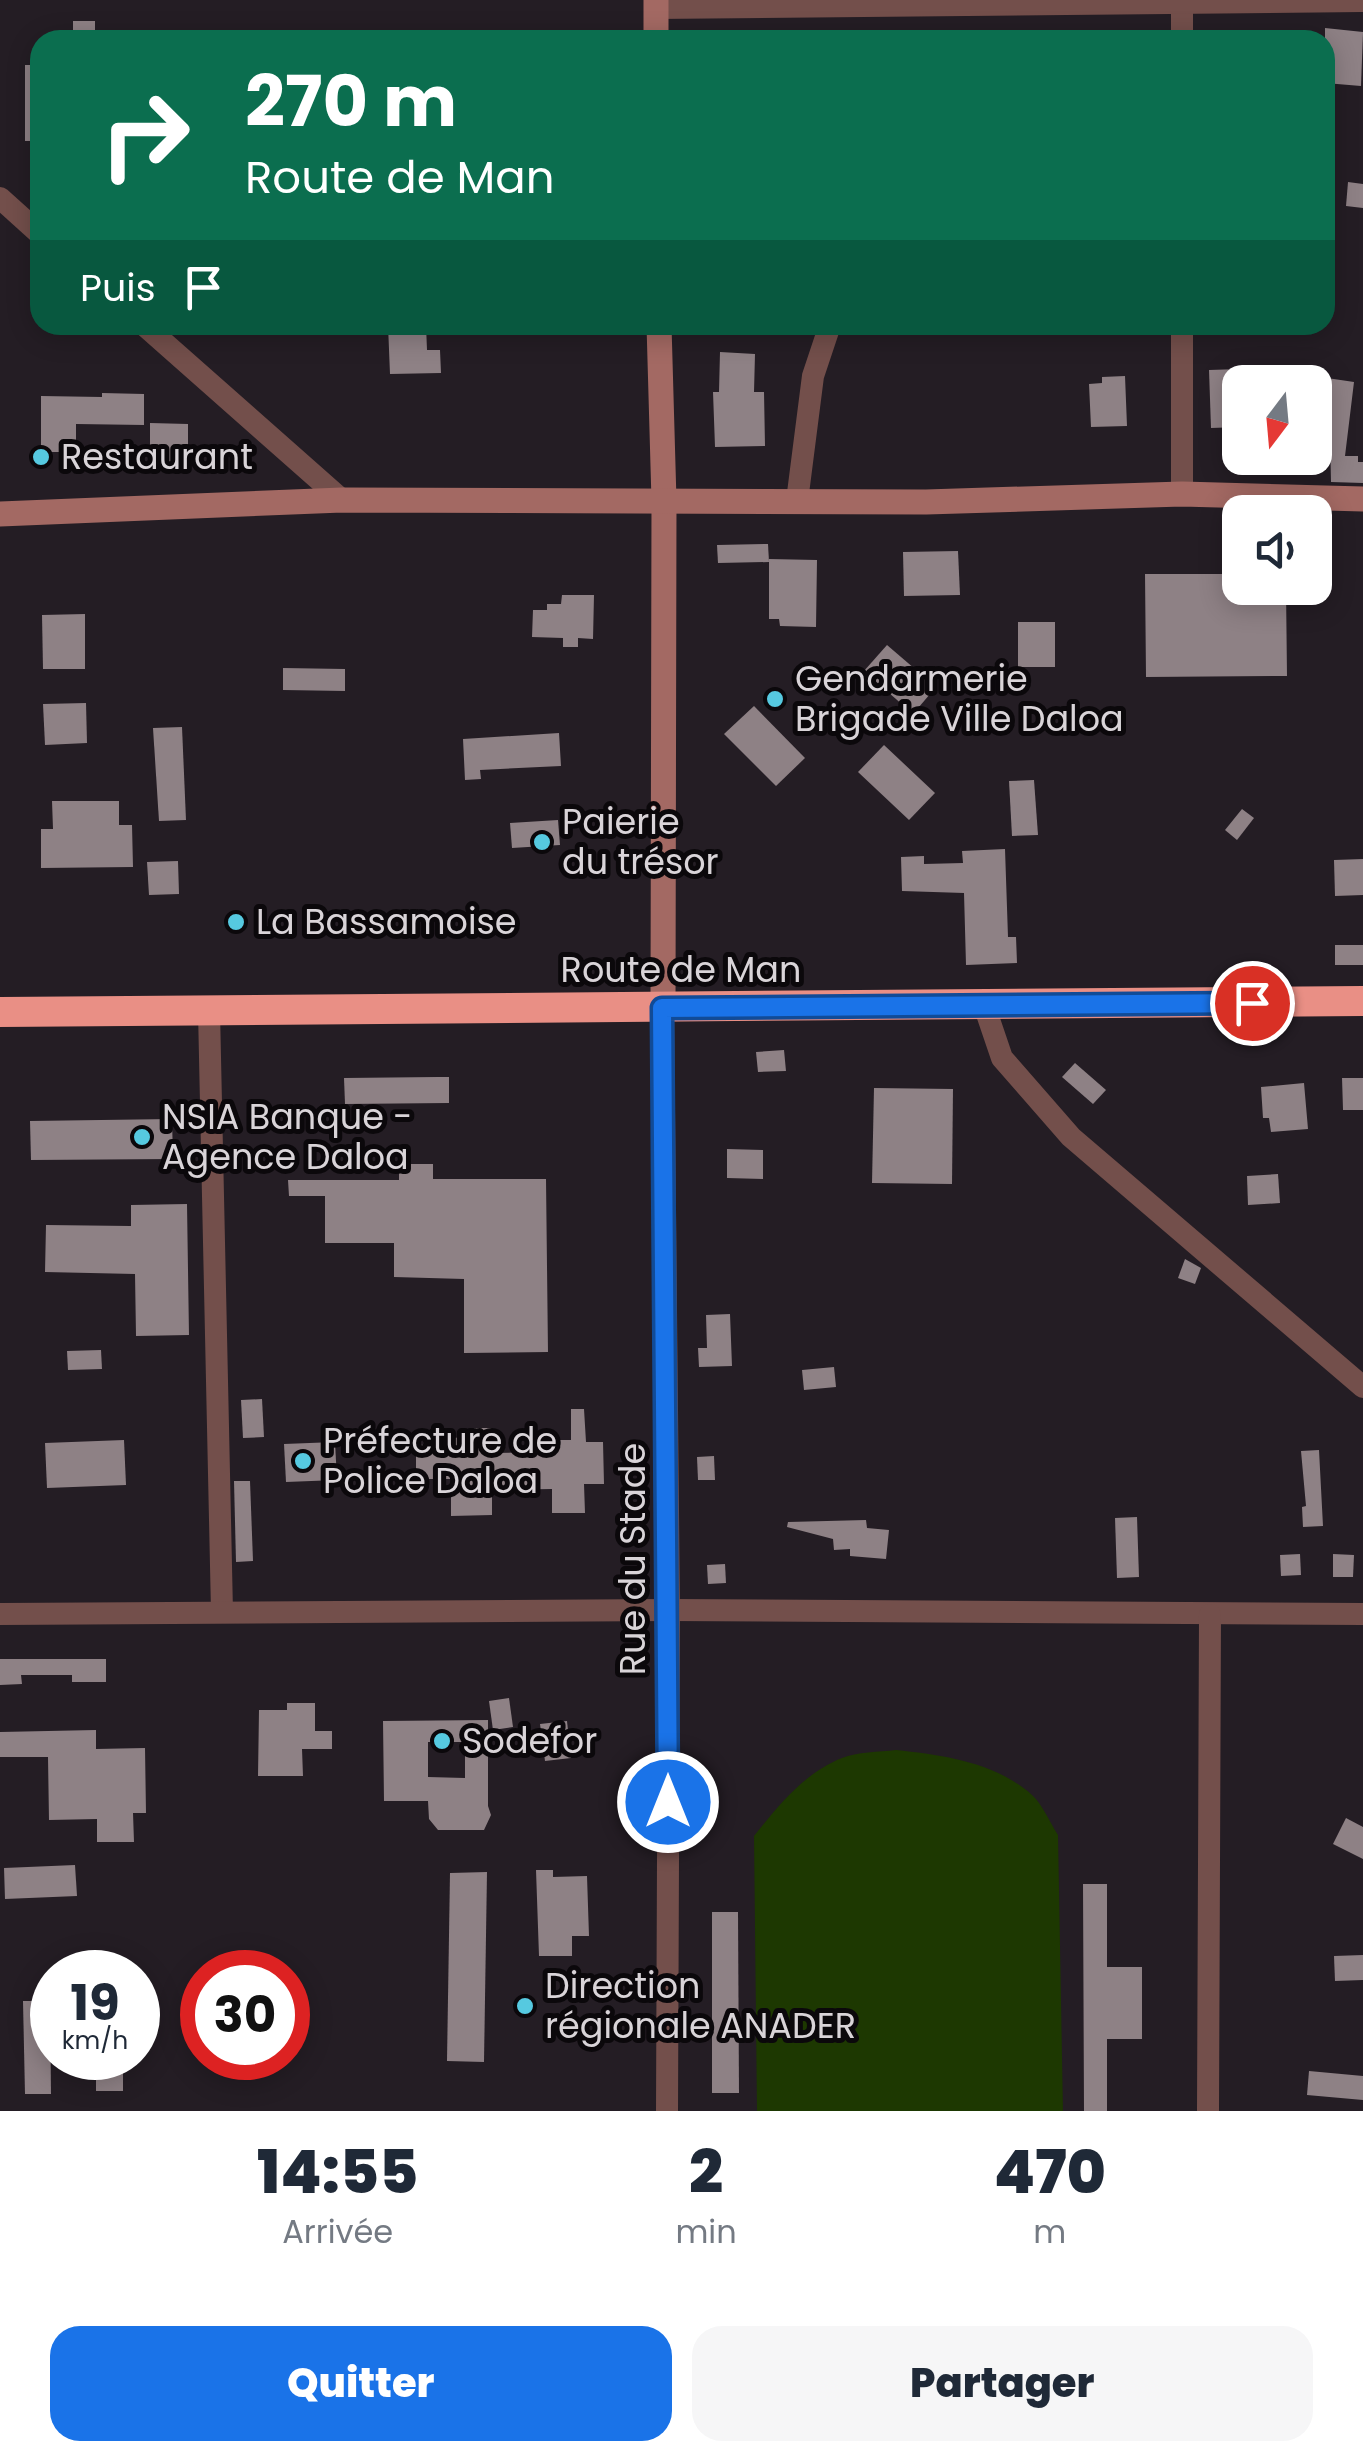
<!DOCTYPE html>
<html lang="fr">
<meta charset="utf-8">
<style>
body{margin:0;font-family:Poppins,sans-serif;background:#f6f6f7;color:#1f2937;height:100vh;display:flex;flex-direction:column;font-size:38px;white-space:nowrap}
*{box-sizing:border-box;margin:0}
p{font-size:32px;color:#747a83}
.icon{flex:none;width:55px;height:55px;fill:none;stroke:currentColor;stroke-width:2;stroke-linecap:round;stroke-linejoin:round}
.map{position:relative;height:2111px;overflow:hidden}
.drawer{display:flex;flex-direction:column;background:#fff;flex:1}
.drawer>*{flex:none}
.guide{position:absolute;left:30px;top:30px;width:1305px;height:305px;border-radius:30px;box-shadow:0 5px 25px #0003;background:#0b6e4f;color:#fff;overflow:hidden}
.needle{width:65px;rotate:196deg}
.tools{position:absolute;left:1222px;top:365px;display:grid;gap:20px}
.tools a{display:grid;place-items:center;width:110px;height:110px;border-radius:20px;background:#fff;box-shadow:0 5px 25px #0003;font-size:50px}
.speed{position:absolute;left:30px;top:1950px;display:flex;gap:20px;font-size:50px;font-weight:700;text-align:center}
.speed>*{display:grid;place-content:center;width:130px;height:130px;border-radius:50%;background:#fff;box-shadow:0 5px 25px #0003;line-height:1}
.speed small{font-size:25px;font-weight:400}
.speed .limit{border:15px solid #d22;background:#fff;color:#111}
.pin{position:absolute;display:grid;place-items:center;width:85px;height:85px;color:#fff;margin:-42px;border:5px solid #fff;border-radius:50%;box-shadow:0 2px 10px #0007}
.me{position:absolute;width:110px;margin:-55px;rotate:0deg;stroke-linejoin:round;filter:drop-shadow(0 0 8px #0008)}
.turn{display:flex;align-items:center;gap:35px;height:210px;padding:0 50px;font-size:45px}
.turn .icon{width:130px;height:130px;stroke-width:2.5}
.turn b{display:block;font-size:70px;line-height:85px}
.then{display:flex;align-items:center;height:95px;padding:0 50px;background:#0003;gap:20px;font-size:38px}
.eta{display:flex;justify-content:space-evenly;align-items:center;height:170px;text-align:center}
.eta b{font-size:60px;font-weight:800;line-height:70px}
.action{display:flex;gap:20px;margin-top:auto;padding:20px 50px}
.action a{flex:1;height:115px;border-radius:30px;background:#1a73e8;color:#fff;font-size:40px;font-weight:800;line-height:115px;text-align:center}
.action a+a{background:#f6f6f7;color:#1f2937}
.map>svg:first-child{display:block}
.green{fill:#1d3801}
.building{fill:#8e8185;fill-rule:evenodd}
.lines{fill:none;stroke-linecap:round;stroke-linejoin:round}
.street{stroke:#734f4b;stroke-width:22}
.secondary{stroke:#a36963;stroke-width:25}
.highway{stroke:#e98f85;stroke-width:30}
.route-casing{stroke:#114b97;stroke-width:25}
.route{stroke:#1a73e8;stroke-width:18}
.poi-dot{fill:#56c9e0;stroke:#0b080b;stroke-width:4}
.labels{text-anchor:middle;stroke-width:10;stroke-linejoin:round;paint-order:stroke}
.poi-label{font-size:35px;fill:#d9d4d8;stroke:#0b080b;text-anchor:start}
.street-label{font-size:35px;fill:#d9d4d8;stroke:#0b080b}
</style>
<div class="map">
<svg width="1363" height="2111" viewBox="0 0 1363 2111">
<rect width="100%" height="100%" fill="#241d24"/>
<path class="green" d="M 896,1750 C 943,1755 995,1762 1032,1795 C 1043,1805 1050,1823 1058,1835 L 1063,2111 L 757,2111 L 754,1836 C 778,1806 804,1773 842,1758 C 857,1752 879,1752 896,1750 Z"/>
<g class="building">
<rect x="73" y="21" width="22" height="19"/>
<path d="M 1325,28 L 1363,32 L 1361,86 L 1325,83 Z"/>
<rect x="25" y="65" width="15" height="76"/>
<path d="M 1348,182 L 1363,184 L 1363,208 L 1346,206 Z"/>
<path d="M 388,325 L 426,325 L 427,350 L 440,350 L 441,373 L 390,374 Z"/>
<path d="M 720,352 L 755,354 L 754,392 L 764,392 L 765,446 L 715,447 L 713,392 L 719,392 Z"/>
<path d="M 1240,369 L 1240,427 L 1211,428 L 1209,370 Z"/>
<path d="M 1125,376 L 1127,426 L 1091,427 L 1089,384 L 1102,383 L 1102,377 Z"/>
<path d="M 1327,378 L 1354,382 L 1345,456 L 1358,456 L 1358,462 L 1363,462 L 1363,483 L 1331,482 L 1330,438 L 1320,437 Z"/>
<path d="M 102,393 L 144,394 L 144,425 L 76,424 L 76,452 L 41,452 L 41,396 L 102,397 Z"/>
<path d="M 150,423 L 188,424 L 188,470 L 150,470 Z"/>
<path d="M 768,544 L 769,562 L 718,563 L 717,545 Z"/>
<path d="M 958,551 L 960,595 L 904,596 L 903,552 Z"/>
<path d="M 769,559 L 817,560 L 816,627 L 780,626 L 779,619 L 769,619 Z"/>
<path d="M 1145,574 L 1240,574 L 1240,588 L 1286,588 L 1287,676 L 1146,677 Z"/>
<path d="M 562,595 L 594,595 L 593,639 L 578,638 L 578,647 L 563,647 L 563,638 L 532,637 L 533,610 L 547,610 L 547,604 L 561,604 Z"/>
<path d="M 85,614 L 85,669 L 43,669 L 42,615 Z"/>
<rect x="1018" y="622" width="37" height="45"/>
<path d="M 887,645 L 936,687 L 913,714 L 864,671 Z"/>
<path d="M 283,668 L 345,669 L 345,691 L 283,690 Z"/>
<path d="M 86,703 L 87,743 L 45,745 L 43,704 Z"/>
<path d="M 754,706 L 805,758 L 776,786 L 724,734 Z"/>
<path d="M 182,727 L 186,820 L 159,821 L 153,728 Z"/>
<path d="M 559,733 L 561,766 L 480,770 L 481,779 L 465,780 L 463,739 Z"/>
<path d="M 884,745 L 935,793 L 909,820 L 858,772 Z"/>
<path d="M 1034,780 L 1038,835 L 1012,836 L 1009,781 Z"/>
<path d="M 52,801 L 119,801 L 119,825 L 132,825 L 133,867 L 41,868 L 41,829 L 53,829 Z"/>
<path d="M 1242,809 L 1254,818 L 1237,840 L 1225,830 Z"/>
<path d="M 558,820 L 560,845 L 512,848 L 510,823 Z"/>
<path d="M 1005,849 L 1008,937 L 1016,937 L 1017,963 L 966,965 L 964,893 L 902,891 L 901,857 L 924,856 L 924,864 L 963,863 L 962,851 Z"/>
<path d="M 1363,859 L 1363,895 L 1335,896 L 1334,860 Z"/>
<path d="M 178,861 L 179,894 L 149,895 L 147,862 Z"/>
<rect x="1335" y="945" width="28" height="20"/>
<path d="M 784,1050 L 786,1071 L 758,1072 L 756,1052 Z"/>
<path d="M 1075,1063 L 1106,1090 L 1093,1104 L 1062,1077 Z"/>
<path d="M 437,1077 L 449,1077 L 449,1103 L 345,1104 L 344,1078 Z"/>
<path d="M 1342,1078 L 1363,1078 L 1363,1110 L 1343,1110 Z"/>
<path d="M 1304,1083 L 1308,1129 L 1271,1132 L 1269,1118 L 1263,1118 L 1261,1087 Z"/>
<path d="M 874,1088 L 953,1089 L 952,1184 L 872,1183 Z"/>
<path d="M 172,1119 L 173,1159 L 31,1160 L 30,1121 Z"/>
<path d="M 727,1149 L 763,1150 L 763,1179 L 727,1178 Z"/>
<path d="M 399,1164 L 433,1164 L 433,1179 L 546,1179 L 548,1352 L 464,1353 L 464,1279 L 394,1277 L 394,1243 L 325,1243 L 325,1196 L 289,1196 L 288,1180 L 399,1180 Z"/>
<path d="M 1278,1174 L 1280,1203 L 1248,1205 L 1247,1176 Z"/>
<path d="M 187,1204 L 189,1335 L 136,1336 L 135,1274 L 45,1272 L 46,1225 L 131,1226 L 131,1205 Z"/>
<path d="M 1185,1259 L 1201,1268 L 1195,1284 L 1178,1278 Z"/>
<path d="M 730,1314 L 732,1366 L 699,1367 L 698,1348 L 707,1348 L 706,1315 Z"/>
<path d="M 101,1350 L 102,1369 L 68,1370 L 67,1351 Z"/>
<path d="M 834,1367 L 836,1387 L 804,1390 L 802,1370 Z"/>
<path d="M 262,1399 L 264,1437 L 243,1438 L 241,1400 Z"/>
<path d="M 571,1409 L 584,1409 L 586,1442 L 603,1442 L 604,1484 L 584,1484 L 585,1513 L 552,1513 L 552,1489 L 492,1490 L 492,1515 L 451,1516 L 451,1479 L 416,1479 L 416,1445 L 448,1444 L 448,1438 L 472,1437 L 471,1428 L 492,1428 L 492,1453 L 552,1452 L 552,1440 L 571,1440 Z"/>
<path d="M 124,1440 L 126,1485 L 47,1488 L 45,1443 Z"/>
<path d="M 335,1442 L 337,1480 L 286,1482 L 284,1444 Z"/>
<path d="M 1319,1450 L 1323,1526 L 1303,1527 L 1302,1507 L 1306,1506 L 1301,1451 Z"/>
<path d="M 714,1456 L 715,1480 L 698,1480 L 697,1457 Z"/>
<path d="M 234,1481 L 250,1481 L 253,1561 L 236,1562 Z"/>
<path d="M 1137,1517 L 1139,1577 L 1117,1578 L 1115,1518 Z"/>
<path d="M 866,1520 L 867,1528 L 889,1530 L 886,1559 L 850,1556 L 850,1549 L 834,1550 L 833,1539 L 787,1527 L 788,1522 Z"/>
<path d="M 1300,1554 L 1301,1575 L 1281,1576 L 1280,1555 Z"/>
<path d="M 1333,1554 L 1354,1555 L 1353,1577 L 1333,1577 Z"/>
<path d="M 725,1564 L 726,1583 L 708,1584 L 707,1565 Z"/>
<path d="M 0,1659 L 106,1659 L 106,1682 L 72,1682 L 72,1675 L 21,1675 L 22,1684 L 0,1685 Z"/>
<path d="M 509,1698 L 513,1727 L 493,1730 L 489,1701 Z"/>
<path d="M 287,1703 L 315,1703 L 315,1731 L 332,1731 L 332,1749 L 302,1749 L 303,1776 L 258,1776 L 259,1710 L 287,1710 Z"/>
<path d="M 488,1720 L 488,1806 L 491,1815 L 484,1830 L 438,1830 L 429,1819 L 428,1801 L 384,1801 L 383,1721 ZM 428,1742 L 465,1742 L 465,1778 L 428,1777 Z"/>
<path d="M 567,1721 L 571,1758 L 545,1761 L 540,1724 Z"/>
<path d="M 96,1730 L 96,1749 L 145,1748 L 146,1813 L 133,1813 L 134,1842 L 97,1842 L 97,1819 L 49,1820 L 48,1757 L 0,1757 L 0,1732 Z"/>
<path d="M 1346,1818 L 1363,1827 L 1363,1859 L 1333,1844 Z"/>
<path d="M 75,1865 L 77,1896 L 5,1899 L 4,1868 Z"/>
<path d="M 536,1870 L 553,1870 L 553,1877 L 587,1876 L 589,1936 L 572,1936 L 572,1956 L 539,1956 Z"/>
<path d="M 487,1872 L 484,2062 L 447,2061 L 450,1873 Z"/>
<path d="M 1083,1884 L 1107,1884 L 1107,1967 L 1142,1967 L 1142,2039 L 1107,2039 L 1107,2111 L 1084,2111 Z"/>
<path d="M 712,1912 L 738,1912 L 739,2093 L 712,2093 Z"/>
<path d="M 1363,1955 L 1363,1980 L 1335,1981 L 1334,1956 Z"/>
<path d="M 23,2001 L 50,2001 L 51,2094 L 25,2094 Z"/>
<rect x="96" y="2058" width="27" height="33"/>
<path d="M 1309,2071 L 1363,2076 L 1363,2100 L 1307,2095 Z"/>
</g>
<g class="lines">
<g class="street">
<path d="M 1182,3 L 1182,40"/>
<path d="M 656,8 L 1363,1"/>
<path d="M 0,198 L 40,234"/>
<path d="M 144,325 L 342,500"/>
<path d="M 1182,325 L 1182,494"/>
<path d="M 797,501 L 813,376 L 830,325"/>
<path d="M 984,1005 L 1002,1058 L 1071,1137 L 1363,1387"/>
<path d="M 663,1008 L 669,1610 L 667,2111"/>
<path d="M 209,1011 L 222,1612"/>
<path d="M 0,1614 L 669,1610 L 1363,1614"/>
<path d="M 1208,2111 L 1210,1615"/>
</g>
<g class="secondary">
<path d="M 656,40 L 656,0"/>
<path d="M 659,325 L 664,501 L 663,1008"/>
<path d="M 0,514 L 342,500 L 926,502 L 1182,494 L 1363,499"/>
</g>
<path class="highway" d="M 0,1012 L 1363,1001"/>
</g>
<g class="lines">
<g class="route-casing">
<path id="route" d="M 668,1802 L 662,1008 L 1252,1003"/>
</g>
<use href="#route" class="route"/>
</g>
<g class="poi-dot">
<circle cx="41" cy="457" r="10"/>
<circle cx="775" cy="699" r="10"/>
<circle cx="542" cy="842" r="10"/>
<circle cx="236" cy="922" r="10"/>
<circle cx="142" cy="1137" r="10"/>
<circle cx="303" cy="1461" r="10"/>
<circle cx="442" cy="1741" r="10"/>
<circle cx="525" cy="2006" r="10"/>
</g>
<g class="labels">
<g class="poi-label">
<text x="61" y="469">Restaurant</text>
<text x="795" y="691">Gendarmerie<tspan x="795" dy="40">Brigade Ville Daloa</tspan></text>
<text x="562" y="834">Paierie<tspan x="562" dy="40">du trésor</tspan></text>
<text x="256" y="934">La Bassamoise</text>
<text x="162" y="1129">NSIA Banque -<tspan x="162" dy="40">Agence Daloa</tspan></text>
<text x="323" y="1453">Préfecture de<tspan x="323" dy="40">Police Daloa</tspan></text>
<text x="462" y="1753">Sodefor</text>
<text x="545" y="1998">Direction<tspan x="545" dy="40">régionale ANADER</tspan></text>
</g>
<g class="street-label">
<text x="681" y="982">Route de Man</text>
<text transform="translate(633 1559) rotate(-90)" y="12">Rue du Stade</text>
</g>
</g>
</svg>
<div class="tools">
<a><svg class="needle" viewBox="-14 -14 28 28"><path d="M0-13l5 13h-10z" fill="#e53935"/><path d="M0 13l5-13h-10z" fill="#747a83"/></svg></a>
<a><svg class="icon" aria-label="sound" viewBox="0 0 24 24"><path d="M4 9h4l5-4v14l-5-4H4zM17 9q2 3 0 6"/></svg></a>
</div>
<div class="speed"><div>19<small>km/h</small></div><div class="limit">30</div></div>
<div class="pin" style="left:1252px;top:1003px;background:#d93025"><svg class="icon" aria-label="arrive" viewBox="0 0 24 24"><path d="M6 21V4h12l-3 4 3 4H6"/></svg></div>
<svg class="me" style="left:668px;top:1802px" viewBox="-20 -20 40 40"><circle r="17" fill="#1a73e8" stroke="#fff" stroke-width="3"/><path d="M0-11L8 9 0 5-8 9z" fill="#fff"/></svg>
<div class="guide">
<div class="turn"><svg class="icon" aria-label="right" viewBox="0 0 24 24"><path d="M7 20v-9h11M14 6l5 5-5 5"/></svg><div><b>270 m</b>Route de Man</div></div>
<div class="then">Puis<svg class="icon" aria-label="arrive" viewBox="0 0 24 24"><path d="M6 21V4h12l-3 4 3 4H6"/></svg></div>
</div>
</div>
<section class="drawer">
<div class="eta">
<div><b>14:55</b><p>Arrivée</p></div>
<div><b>2</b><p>min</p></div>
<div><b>470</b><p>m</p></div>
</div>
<div class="action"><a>Quitter</a><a>Partager</a></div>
</section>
